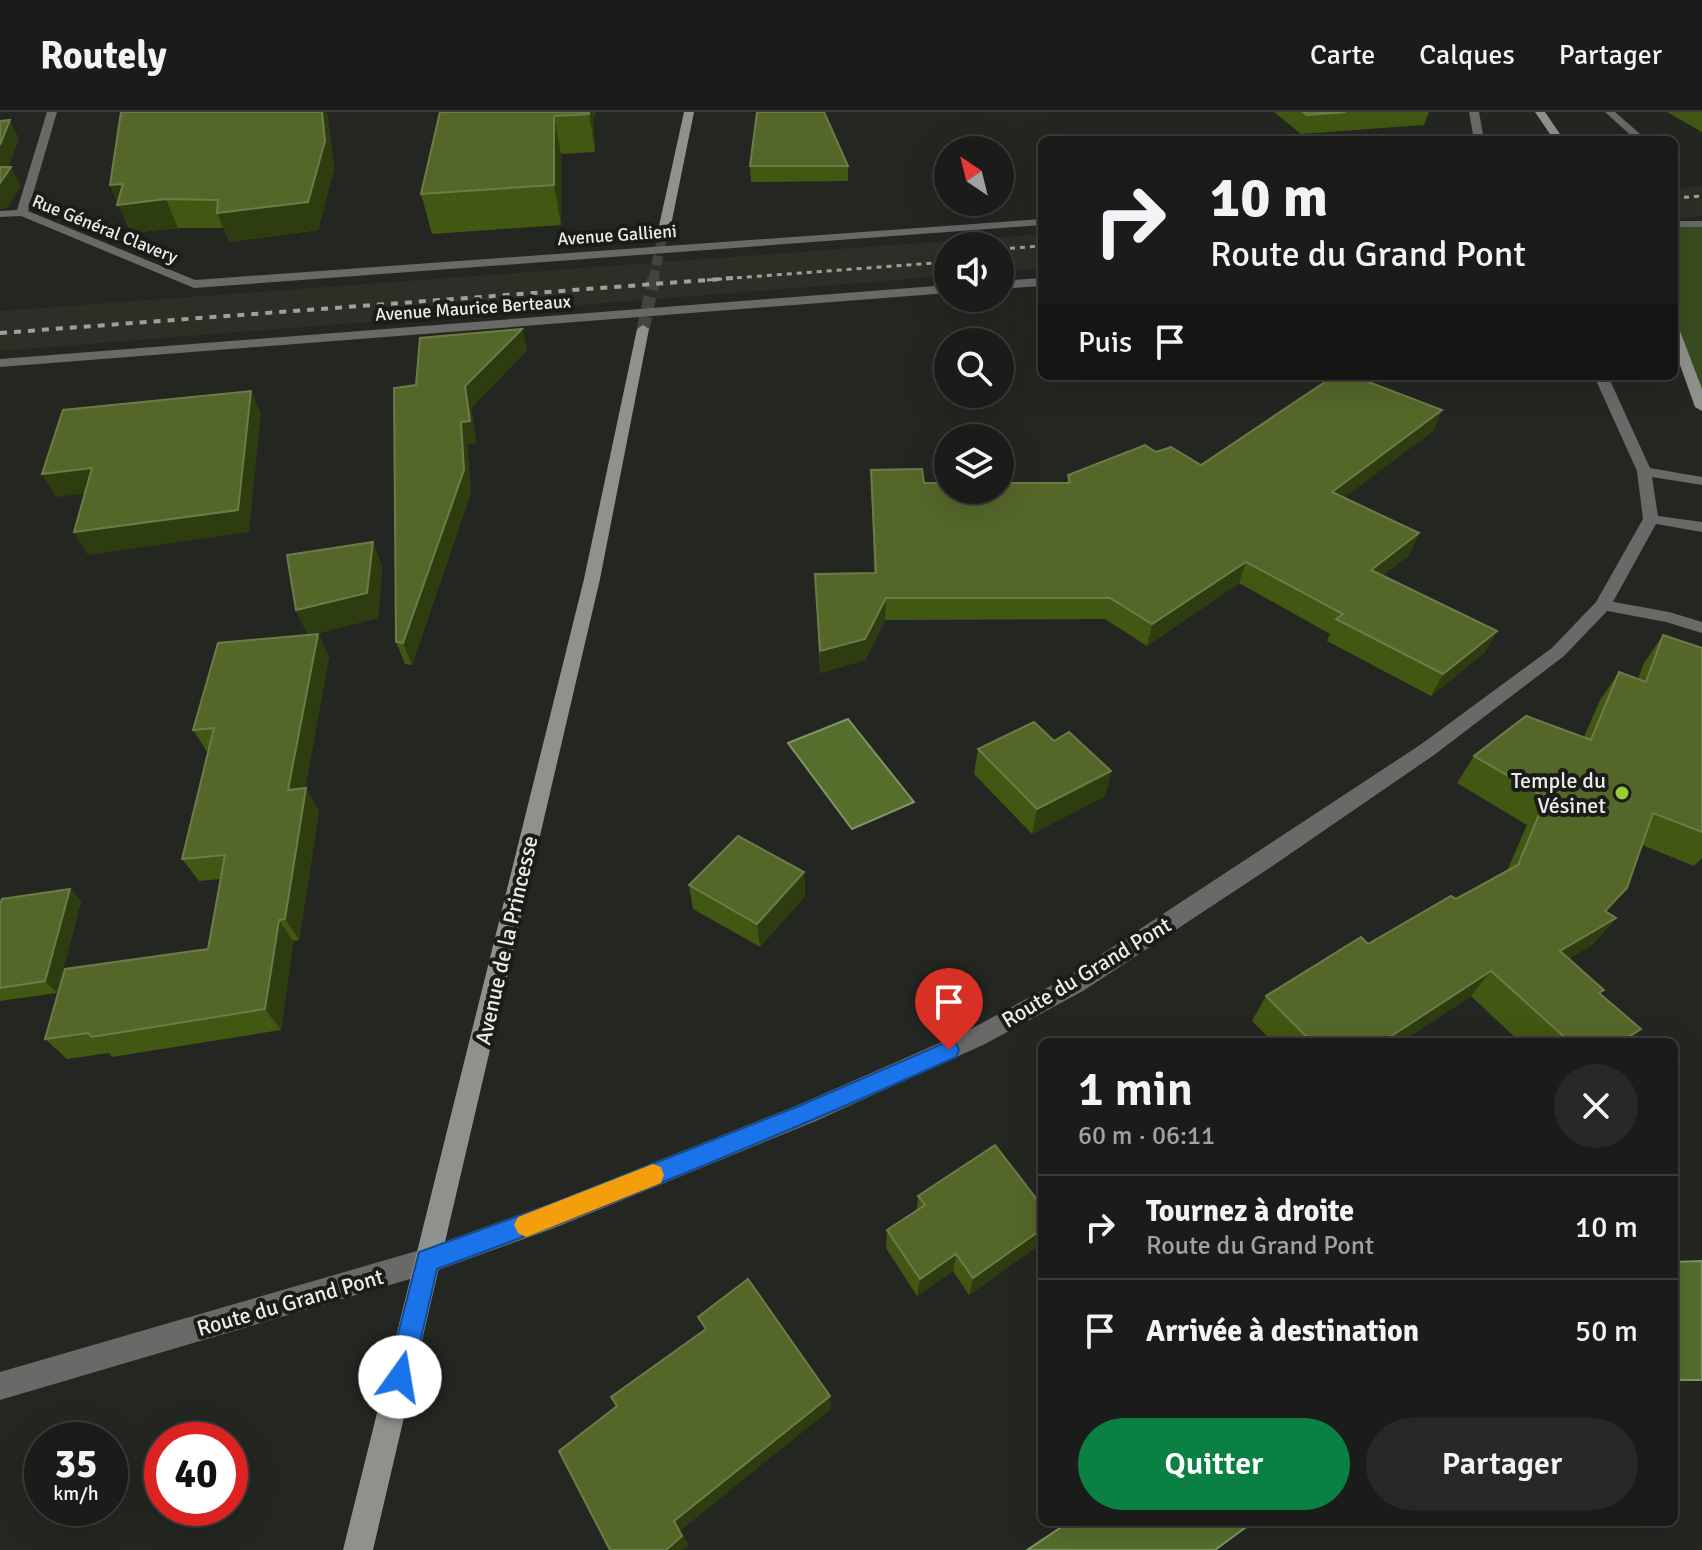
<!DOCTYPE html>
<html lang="fr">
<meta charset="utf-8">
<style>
body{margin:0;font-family:Signika,sans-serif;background:#282927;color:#f1f3f6;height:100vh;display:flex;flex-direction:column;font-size:30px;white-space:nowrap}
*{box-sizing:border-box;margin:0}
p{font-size:26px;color:#a0a1a2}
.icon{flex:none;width:44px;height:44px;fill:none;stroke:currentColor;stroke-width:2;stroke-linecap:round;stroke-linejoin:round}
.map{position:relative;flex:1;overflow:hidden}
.panel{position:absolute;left:1038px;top:926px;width:640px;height:488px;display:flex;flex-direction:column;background:#1b1c1a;border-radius:12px;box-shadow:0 8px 32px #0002,0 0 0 2px #393a39}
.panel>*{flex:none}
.top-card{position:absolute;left:1038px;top:24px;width:640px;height:244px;border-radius:12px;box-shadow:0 8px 32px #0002,0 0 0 2px #393a39;background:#1b1c1a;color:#f1f3f6;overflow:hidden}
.needle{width:52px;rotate:325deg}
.controls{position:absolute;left:934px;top:24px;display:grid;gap:16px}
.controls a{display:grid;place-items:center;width:80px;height:80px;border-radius:50%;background:#1b1c1a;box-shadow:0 8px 32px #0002,0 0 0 2px #393a39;font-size:40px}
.speed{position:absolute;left:24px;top:1310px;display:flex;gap:16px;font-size:40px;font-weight:700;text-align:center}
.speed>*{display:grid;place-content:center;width:104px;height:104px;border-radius:50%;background:#1b1c1a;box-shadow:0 8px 32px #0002,0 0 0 2px #393a39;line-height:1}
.speed small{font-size:20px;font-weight:400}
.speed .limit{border:12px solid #d22;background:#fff;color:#111}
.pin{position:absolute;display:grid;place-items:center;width:68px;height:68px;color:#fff;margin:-82px -34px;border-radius:50% 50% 50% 0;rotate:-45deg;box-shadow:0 0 8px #0007}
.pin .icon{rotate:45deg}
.me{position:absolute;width:88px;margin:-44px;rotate:13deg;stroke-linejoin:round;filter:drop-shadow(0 0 6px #0008)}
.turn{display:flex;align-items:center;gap:28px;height:168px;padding:0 40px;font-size:36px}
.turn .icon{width:104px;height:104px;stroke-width:2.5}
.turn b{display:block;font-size:56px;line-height:68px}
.then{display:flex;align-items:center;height:76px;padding:0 40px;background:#0003;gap:16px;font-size:30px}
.round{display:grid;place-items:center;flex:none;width:84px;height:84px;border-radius:42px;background:#282927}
.headline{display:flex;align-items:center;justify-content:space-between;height:136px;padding:0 40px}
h1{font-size:48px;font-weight:600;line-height:60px}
.button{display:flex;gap:16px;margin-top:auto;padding:16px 40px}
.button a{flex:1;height:92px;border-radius:48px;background:#0b8043;color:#fff;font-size:32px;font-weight:600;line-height:92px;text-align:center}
.button a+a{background:#282927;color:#f1f3f6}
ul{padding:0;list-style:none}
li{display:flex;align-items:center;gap:24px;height:104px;padding:0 40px;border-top:2px solid #393a39}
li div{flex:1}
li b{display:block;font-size:30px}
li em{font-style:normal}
header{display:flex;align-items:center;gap:48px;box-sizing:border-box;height:112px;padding:0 40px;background:#1b1c1a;border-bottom:2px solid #393a39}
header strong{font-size:38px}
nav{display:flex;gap:44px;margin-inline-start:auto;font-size:28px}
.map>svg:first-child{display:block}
.built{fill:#2b2f25}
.green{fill:#3a4c1f}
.water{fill:#556e2c;stroke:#829465;stroke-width:2}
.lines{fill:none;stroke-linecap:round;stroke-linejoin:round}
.secondary-tunnel-far1{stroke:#424440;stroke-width:10;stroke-dasharray:10 5;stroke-linecap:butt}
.secondary-tunnel{stroke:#424440;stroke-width:13;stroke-dasharray:13 7;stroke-linecap:butt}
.lane{fill:#696a67;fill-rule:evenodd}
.street{fill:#696a67;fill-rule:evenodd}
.secondary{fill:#8f918d;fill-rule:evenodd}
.rail-far1{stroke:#9fa09d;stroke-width:3;stroke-dasharray:5 5;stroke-linecap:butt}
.rail{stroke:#9fa09d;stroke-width:4;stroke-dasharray:7 7;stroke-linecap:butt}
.wall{fill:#425712}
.shaded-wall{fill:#2e3d0f}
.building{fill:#546729;stroke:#6c7c48;stroke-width:2}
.route{fill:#1a73e8;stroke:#114b97;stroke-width:2}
.slow{fill:#f59e0b}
.poi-dot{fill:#98cb37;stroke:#1a1c18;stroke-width:3}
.labels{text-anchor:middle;stroke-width:8;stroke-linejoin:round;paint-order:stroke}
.far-street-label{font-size:18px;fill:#ebecea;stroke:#1a1c18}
.poi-label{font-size:22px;fill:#ebecea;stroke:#1a1c18;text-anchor:end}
.street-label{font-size:22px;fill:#ebecea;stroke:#1a1c18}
</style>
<header>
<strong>Routely</strong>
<nav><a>Carte</a><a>Calques</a><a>Partager</a></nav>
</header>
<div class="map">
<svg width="1702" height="1438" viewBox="0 0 1702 1438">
<rect width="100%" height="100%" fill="#242622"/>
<g class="built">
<path d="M 1702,74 L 1702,104 L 1674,107 L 1674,76 Z"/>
<path d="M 1042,122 L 1042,157 L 1000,160 L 1000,134 L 948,134 L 948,164 L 0,239 L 0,199 Z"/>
</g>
<path class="green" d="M 1674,112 L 1702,112 L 1702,295 L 1674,219 Z"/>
<g class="water">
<path d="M 848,607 L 914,690 L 852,717 L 788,631 Z"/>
<path d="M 1702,1149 L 1702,1268 L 1674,1268 L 1674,1150 Z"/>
<path d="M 1069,1410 L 1253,1410 L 1215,1438 L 1027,1438 Z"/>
</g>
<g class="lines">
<path class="secondary-tunnel-far1" d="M 653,168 L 663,123"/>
<path class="secondary-tunnel" d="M 643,217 L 654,166"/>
<path class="lane" d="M 1603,488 L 1669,500 L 1702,510 L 1702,521 L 1666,510 L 1597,497 L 1595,493 Z"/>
<g class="street">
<path d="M 47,0 L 57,0 L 28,99 L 195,168 L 1042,107 L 1042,113 L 194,176 L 21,104 L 0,105 L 0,99 L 17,98 Z"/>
<path d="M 1469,0 L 1479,0 L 1484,28 L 1474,28 Z"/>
<path d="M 1605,0 L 1615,0 L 1647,28 L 1636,28 Z"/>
<rect x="1674" y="109" width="28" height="6"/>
<path d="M 1042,166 L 1042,174 L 1000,177 L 1000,169 Z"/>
<path d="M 948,173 L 948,181 L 0,255 L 0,247 Z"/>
<path d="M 1594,264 L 1608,264 L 1650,356 L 1702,365 L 1702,373 L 1652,365 L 1658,404 L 1702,410 L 1702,420 L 1656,412 L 1609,497 L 1564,544 L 1434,643 L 1271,755 L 1083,879 L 985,932 L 816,1009 L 552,1117 L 427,1162 L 0,1288 L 0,1260 L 427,1136 L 552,1091 L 798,993 L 969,918 L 1067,865 L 1420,633 L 1552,536 L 1596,490 L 1643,407 L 1637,359 Z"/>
</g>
<g class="secondary">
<path d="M 684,0 L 694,0 L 669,123 L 663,126 L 657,123 Z"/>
<path d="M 1535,0 L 1545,0 L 1564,28 L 1554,28 Z"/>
<path d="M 643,213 L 649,217 L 600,467 L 373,1438 L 343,1438 L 584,467 L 637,217 Z"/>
<path d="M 1674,215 L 1680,219 L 1702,277 L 1702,299 L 1695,295 L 1674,236 Z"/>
</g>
<g class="rail-far1">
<path d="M 1674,86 L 1702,84"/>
<path d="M 1000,137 L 1042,134"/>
<path d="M 707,168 L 948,150"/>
</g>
<path class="rail" d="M 0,221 L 734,166"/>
</g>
<g class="wall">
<path d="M 121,0 L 327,0 L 334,56 L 318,118 L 229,130 L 224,116 L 178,116 L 131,121 L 110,73 Z"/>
<path d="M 440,0 L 596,0 L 593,7 L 595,40 L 561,42 L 561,113 L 432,122 L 421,82 Z"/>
<path d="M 1274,0 L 1429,0 L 1424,13 L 1301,22 Z"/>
<path d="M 1667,0 L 1702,0 L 1702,20 Z"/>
<path d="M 750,54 L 848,54 L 848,69 L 751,70 Z"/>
<path d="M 522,217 L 527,238 L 471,296 L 476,331 L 467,332 L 471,380 L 412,553 L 405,552 L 396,530 L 416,273 Z"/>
<path d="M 1442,298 L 1433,319 L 1344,385 L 1419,421 L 1409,443 L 1383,463 L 1497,519 L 1485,540 L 1431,584 L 1327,529 L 1330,522 L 1239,471 L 1147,534 L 1105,507 L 885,508 L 865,548 L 820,561 L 815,462 L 874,461 L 871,358 L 924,371 L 1067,371 L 1068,363 L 1156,340 L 1201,353 Z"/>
<path d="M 373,430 L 382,455 L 378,506 L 314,522 L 318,522 L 329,545 L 305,676 L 319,699 L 299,828 L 293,829 L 281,918 L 112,945 L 109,941 L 67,947 L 45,927 L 208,837 L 221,767 L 199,769 L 182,747 L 208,641 L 193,618 L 308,523 L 296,498 Z"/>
<path d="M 1663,523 L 1702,536 L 1702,746 L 1694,754 L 1642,733 L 1606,800 L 1616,806 L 1593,832 L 1568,847 L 1601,882 L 1641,917 L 1627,930 L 1520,930 L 1471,884 L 1401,930 L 1273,930 L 1252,909 L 1266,884 L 1456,787 L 1507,759 L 1527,713 L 1457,671 L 1474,644 L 1584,625 L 1600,588 L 1619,560 L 1638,567 L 1644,551 Z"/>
<path d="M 1054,629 L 1111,659 L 1105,684 L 1032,722 L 974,662 L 978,637 Z"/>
<path d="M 804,760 L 805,784 L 760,835 L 693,797 L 689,773 Z"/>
<path d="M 70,777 L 81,789 L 57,881 L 0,889 L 0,792 Z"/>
<path d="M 918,1084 L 1042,1094 L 1042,1131 L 969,1183 L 953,1159 L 917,1184 L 886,1136 L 887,1118 L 917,1098 Z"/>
</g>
<g class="shaded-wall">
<path d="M 322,0 L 327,0 L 334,56 L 318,118 L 229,130 L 217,101 Z"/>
<path d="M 589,0 L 596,0 L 593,7 L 595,40 Z"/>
<path d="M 554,4 L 561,42 L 561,113 L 554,73 Z"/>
<path d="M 10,8 L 19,27 L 6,63 L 11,55 L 21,74 L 7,96 L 0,97 L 0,33 Z"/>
<path d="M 123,72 L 166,87 L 178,116 L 131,121 L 110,73 Z"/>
<path d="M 522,217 L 527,238 L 471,296 L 476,331 L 467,332 L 471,380 L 412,553 L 403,531 L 461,310 L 465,274 Z"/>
<path d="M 251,279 L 261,301 L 249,420 L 88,443 L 74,420 Z"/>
<path d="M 1442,298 L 1433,319 L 1324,401 L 1332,380 Z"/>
<path d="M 92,356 L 106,379 L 56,385 L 42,362 Z"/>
<path d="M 1419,421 L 1409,443 L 1362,479 L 1371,458 Z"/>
<path d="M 373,430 L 382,455 L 378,506 L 308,524 L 296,498 Z"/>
<path d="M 1246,450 L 1239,471 L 1147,534 L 1152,512 Z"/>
<path d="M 886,486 L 885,508 L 865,548 L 820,561 L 820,539 Z"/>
<path d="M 1497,519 L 1485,540 L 1431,584 L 1443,562 Z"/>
<path d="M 318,522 L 329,545 L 301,700 L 288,678 Z"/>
<path d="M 1111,659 L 1105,684 L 1032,722 L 1037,697 Z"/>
<path d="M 306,676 L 319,699 L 299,828 L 285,807 Z"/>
<path d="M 804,760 L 805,784 L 760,835 L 757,812 Z"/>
<path d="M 70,777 L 81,789 L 57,881 L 45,869 Z"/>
<path d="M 1616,806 L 1593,832 L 1537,864 L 1560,839 Z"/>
<path d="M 279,808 L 293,829 L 281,918 L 265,897 Z"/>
<path d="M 1491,859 L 1471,884 L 1401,930 L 1382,930 Z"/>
<path d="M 1641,917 L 1627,930 L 1620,930 Z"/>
<path d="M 1042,1117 L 1042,1131 L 969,1183 L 973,1166 Z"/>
<path d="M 956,1142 L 953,1159 L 917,1184 L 920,1167 Z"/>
<path d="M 830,1284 L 831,1297 L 681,1418 L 689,1433 L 683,1438 L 666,1438 L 674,1409 Z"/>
</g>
<g class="building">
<path d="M 121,0 L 322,0 L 325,29 L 308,90 L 217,101 L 218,88 L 166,87 L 117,93 L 123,72 L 110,73 Z"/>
<path d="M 440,0 L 589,0 L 589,2 L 554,4 L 554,73 L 421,82 Z"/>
<path d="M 757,0 L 824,0 L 848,54 L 750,54 Z"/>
<path d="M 1303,0 L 1346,0 L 1307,3 Z"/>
<path d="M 10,8 L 0,33 L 0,9 Z"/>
<path d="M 0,55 L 11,55 L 0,71 Z"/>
<path d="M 522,217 L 465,274 L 470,309 L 461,310 L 464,358 L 403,531 L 396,530 L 394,276 L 416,273 L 420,226 Z"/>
<path d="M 1334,264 L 1353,264 L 1442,298 L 1332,380 L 1419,421 L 1371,458 L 1497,519 L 1443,562 L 1336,507 L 1343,502 L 1246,450 L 1152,512 L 1110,486 L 886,486 L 865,527 L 820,539 L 815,462 L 876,461 L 871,358 L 922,357 L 924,371 L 948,371 L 948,378 L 1000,378 L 1000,371 L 1070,371 L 1068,363 L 1145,333 L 1156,340 L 1171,335 L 1201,353 Z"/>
<path d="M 251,279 L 238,398 L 74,420 L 92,356 L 42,362 L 63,298 Z"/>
<path d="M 373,430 L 367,481 L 296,498 L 287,443 Z"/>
<path d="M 318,522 L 288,678 L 306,676 L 285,807 L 279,808 L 265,897 L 92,925 L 88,921 L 45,927 L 65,857 L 208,837 L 225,743 L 182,747 L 214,616 L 193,618 L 218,531 Z"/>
<path d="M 1663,523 L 1702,536 L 1702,720 L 1653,701 L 1627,776 L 1605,799 L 1616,806 L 1560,839 L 1604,878 L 1599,881 L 1641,917 L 1620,930 L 1570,930 L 1491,859 L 1382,930 L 1312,930 L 1266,884 L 1361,825 L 1368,832 L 1451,784 L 1456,787 L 1518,753 L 1546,686 L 1474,644 L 1526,604 L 1591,628 L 1619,560 L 1646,570 Z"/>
<path d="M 1034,610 L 1054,629 L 1069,620 L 1111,659 L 1037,697 L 978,637 Z"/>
<path d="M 738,724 L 804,760 L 757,812 L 689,773 Z"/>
<path d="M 70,777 L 45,869 L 0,876 L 0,792 L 2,787 Z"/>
<path d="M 995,1033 L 1042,1094 L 1042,1117 L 973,1166 L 956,1142 L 920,1167 L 887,1118 L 925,1093 L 918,1084 Z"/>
<path d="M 748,1167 L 830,1284 L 674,1409 L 682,1424 L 666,1438 L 610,1438 L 559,1339 L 617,1294 L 611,1285 L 706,1217 L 698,1205 Z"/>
</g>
<path class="route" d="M 949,929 L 956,931 L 959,938 L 956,945 C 786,1021 613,1093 437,1157 L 412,1265 L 409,1274 L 400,1277 L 391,1274 L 387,1265 L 419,1140 L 552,1092 L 799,994 Z"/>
<path class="slow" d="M 653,1052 L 661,1055 L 664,1063 L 661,1071 L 526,1125 L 518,1121 L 514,1113 L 518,1105 Z"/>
<circle class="poi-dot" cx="1622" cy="681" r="8"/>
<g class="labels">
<g class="far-street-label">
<text transform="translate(105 117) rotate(22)" y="6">Rue Général Clavery</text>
<text transform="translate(617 123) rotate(-4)" y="6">Avenue Gallieni</text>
<text transform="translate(473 196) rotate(-4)" y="6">Avenue Maurice Berteaux</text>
</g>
<g class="poi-label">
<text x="1606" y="676">Temple du<tspan x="1606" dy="25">Vésinet</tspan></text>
</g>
<g class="street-label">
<text transform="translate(506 828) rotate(-77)" y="8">Avenue de la Princesse</text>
<text transform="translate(1086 860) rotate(-31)" y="8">Route du Grand Pont</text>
<text transform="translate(290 1190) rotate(-16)" y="8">Route du Grand Pont</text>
</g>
</g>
</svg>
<div class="controls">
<a><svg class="needle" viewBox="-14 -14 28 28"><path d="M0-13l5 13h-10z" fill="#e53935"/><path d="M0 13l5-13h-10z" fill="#a0a1a2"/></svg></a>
<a><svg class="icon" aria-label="sound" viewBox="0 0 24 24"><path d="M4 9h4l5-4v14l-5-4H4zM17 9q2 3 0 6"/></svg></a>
<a><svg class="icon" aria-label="search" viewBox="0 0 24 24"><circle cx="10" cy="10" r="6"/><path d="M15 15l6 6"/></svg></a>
<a><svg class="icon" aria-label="layers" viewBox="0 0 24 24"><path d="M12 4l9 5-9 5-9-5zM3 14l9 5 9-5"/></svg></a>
</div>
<div class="speed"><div>35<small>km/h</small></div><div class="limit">40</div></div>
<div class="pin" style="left:949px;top:938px;background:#d93025"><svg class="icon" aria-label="arrive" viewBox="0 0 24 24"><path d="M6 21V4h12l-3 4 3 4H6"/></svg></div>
<svg class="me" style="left:400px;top:1265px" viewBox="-20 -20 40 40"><circle r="19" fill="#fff"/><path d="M0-13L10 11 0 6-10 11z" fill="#1a73e8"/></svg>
<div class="top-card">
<div class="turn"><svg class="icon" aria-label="right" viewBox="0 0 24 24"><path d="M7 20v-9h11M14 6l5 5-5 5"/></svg><div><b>10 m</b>Route du Grand Pont</div></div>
<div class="then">Puis<svg class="icon" aria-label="arrive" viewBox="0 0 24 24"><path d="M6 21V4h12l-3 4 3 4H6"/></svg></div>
</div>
<section class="panel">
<div class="headline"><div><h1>1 min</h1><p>60 m · 06:11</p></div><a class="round"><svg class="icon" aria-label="close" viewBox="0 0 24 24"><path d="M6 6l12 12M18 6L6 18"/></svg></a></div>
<ul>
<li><svg class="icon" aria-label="right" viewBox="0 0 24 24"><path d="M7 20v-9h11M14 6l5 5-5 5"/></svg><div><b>Tournez à droite</b><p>Route du Grand Pont</p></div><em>10 m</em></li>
<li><svg class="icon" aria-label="arrive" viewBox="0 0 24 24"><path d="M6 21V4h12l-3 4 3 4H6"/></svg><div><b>Arrivée à destination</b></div><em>50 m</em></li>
</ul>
<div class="button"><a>Quitter</a><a>Partager</a></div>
</section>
</div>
